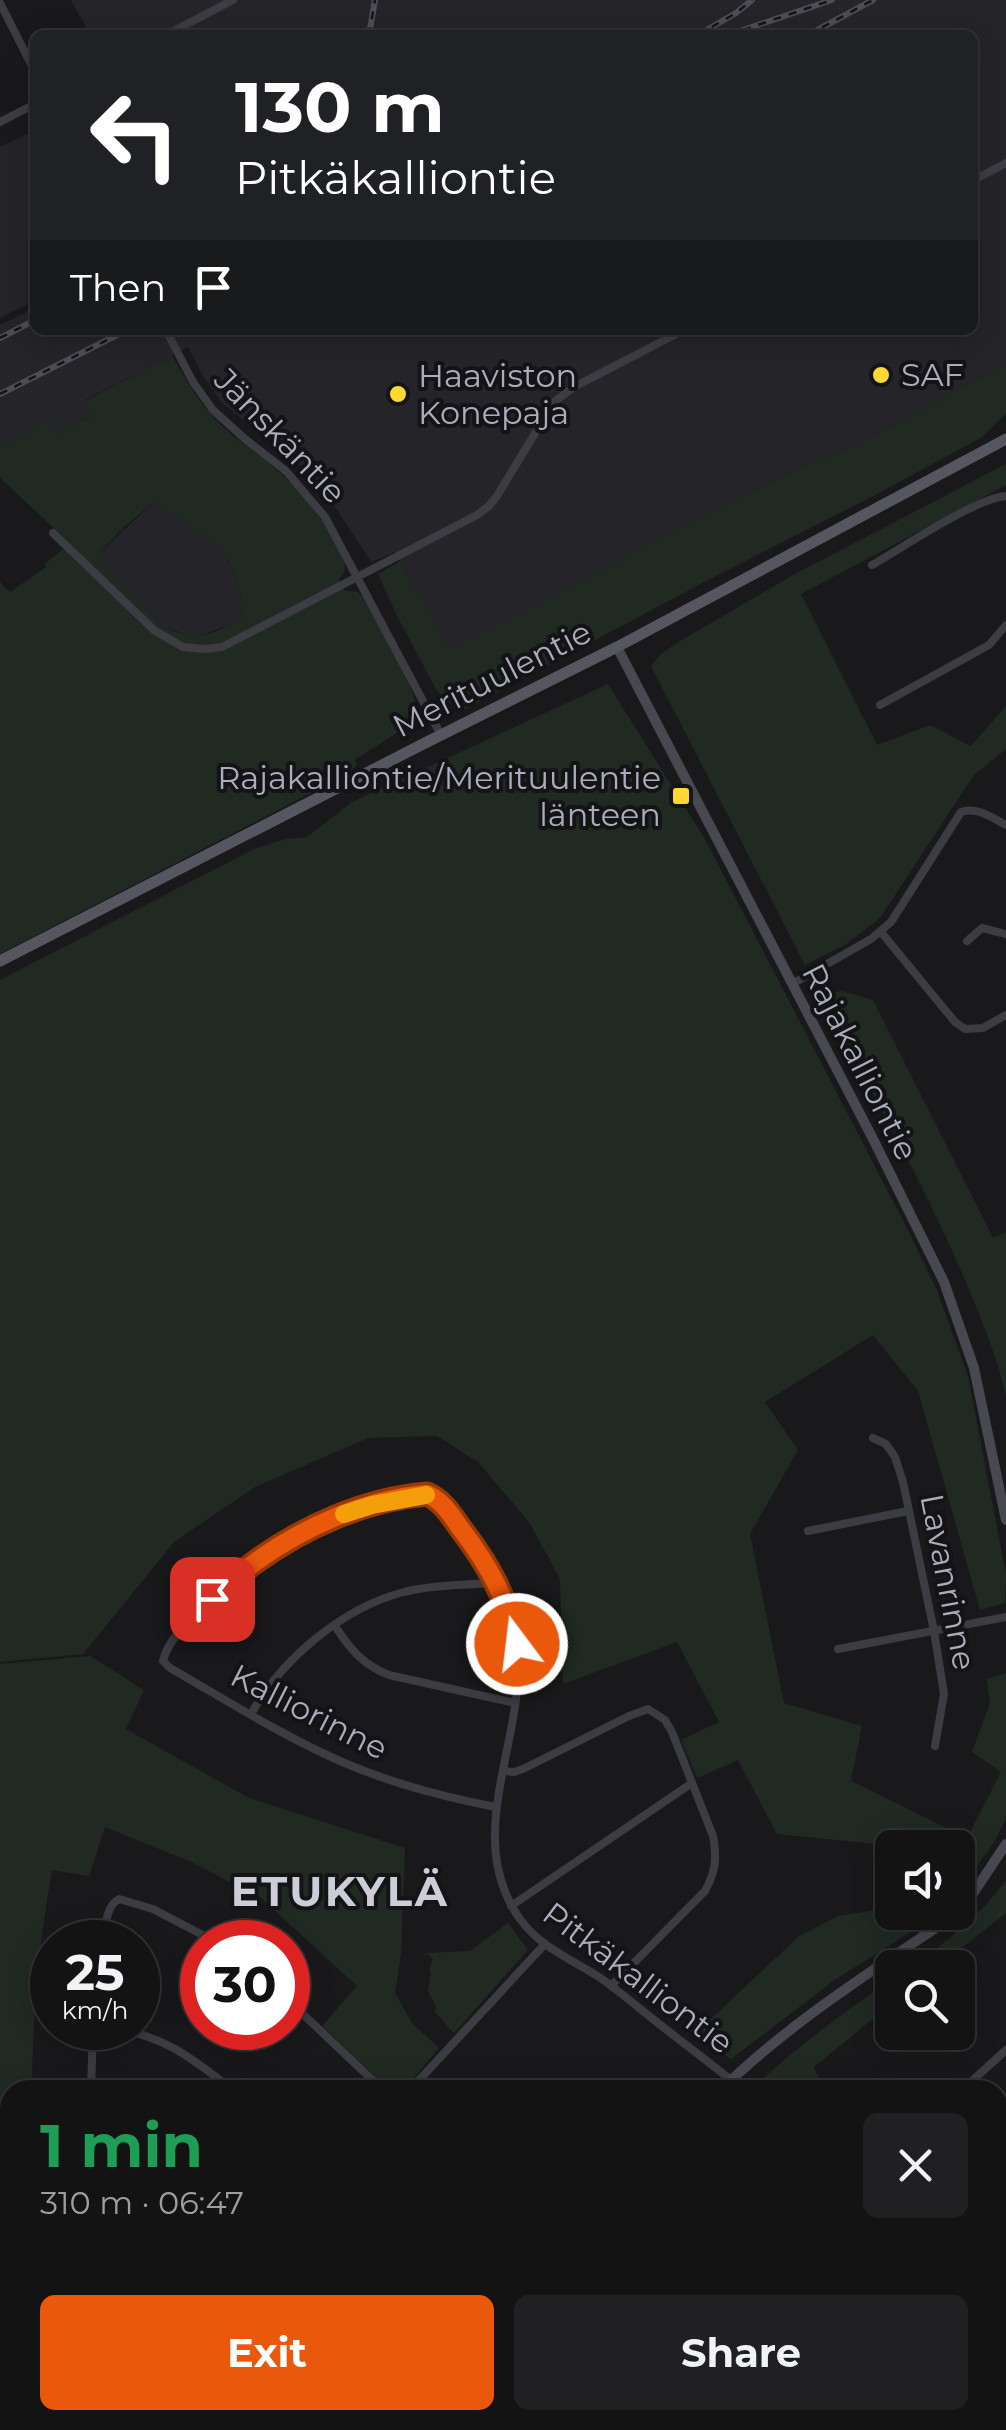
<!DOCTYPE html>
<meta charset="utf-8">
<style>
body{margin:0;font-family:Montserrat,sans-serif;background:#202022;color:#f1f3f6;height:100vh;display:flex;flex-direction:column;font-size:38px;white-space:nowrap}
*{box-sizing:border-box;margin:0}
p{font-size:32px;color:#9d9ea0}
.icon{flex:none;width:55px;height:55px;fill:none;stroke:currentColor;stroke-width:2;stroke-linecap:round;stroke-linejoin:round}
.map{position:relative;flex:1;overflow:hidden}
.side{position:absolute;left:0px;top:2080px;width:1008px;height:350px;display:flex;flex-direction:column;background:#131314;border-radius:30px 30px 0 0;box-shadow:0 5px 25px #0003,0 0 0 2px #323234}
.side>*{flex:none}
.guide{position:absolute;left:30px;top:30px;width:948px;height:305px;border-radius:15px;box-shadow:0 5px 25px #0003,0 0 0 2px #323234;background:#202124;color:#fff;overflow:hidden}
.tools{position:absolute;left:875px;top:1830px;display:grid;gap:20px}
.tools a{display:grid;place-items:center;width:100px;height:100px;border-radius:15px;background:#131314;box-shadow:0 5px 25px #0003,0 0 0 2px #323234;font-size:50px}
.speed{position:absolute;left:30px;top:1920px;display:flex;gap:20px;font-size:50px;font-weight:700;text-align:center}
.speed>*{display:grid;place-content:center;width:130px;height:130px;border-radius:50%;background:#131314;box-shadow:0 5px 25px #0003,0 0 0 2px #323234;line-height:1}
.speed small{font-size:25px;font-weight:400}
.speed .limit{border:15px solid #d22;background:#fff;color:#111}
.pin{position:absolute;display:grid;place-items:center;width:85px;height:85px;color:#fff;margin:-42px;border-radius:20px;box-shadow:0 5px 15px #0006}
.me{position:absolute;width:110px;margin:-55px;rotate:345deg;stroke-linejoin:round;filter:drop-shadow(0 0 8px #0008)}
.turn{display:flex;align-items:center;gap:35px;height:210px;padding:0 40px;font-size:45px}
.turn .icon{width:130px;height:130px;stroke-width:2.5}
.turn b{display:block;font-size:70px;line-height:85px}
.then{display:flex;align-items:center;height:95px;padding:0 40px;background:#0003;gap:20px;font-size:38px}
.round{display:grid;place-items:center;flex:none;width:105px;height:105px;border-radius:15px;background:#202022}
.summary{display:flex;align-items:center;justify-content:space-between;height:170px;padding:0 40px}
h1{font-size:60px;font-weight:700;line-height:75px;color:#1e9e55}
.action{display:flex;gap:20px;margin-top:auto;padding:20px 40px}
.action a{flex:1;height:115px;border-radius:15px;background:#ea580c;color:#fff;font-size:40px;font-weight:700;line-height:115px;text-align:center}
.action a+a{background:#202022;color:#f1f3f6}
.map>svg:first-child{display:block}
.built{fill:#252529}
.green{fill:#202a23;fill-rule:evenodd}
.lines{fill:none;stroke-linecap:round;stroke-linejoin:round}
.street{stroke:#3c3c43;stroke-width:8}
.secondary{stroke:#484851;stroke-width:10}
.primary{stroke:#555660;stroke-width:11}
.rail-casing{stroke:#4d4d56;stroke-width:6}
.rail{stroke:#141416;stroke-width:2.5;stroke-dasharray:8;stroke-linecap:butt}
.route-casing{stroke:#983908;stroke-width:25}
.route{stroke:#ea580c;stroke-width:18}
.slow{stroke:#f59e0b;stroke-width:18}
.poi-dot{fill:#fdd92f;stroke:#141416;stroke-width:4}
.labels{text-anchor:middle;stroke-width:8;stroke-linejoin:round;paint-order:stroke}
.poi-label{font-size:32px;fill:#abadbc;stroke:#141416;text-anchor:start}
.street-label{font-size:32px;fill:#abadbc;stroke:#141416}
.district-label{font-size:42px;font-weight:bold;letter-spacing:2.5px;fill:#cccdd7;stroke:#141416}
</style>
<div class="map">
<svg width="1006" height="2430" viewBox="0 0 1006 2430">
<rect width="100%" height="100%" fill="#19191b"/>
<g class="built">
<path d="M 71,0 L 1006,0 L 1006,364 L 863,442 L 782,476 L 450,651 L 395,552 L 372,562 L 370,560 L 325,492 L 295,460 L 222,403 L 203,376 L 188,347 L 85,400 L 92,415 L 56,434 L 48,420 L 40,427 L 0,447 L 0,325 L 35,308 L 35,330 L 972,330 L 972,35 L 90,35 Z"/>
<path d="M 31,132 L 35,141 L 35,300 L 0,318 L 0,147 Z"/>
<path d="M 154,502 L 219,546 L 224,552 L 237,582 L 245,614 L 244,618 L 199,637 L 184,636 L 177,631 L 164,628 L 96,556 Z"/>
</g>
<g class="green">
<path d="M 172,355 C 186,381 200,405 222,426 C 235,439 250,448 265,460 C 299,487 330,523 345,565 L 345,570 L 339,580 L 344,590 L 358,592 L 363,597 C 381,630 414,681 419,718 L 355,760 L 357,765 L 344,776 L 0,954 L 0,582 L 10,592 L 46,567 L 45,564 L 70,543 L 0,478 L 0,447 L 40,427 L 48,419 L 56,434 L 91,416 L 85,401 ZM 154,502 L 219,546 C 233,564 243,596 244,618 C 228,624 206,640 188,636 C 180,634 173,630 164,628 L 96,556 L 125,526 Z"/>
<path d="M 1006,364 L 1006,413 L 982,437 L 879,493 L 708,580 L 460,712 L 437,691 L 397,616 L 378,574 L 400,561 L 450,650 L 782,476 L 863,442 Z"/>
<path d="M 1006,464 L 1006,485 L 801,594 L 877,745 L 930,725 L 971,746 L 1006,706 L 1006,749 L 974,775 L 880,918 L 845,945 L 805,965 L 651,666 L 660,655 L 675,644 L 793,575 Z"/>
<path d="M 608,684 L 706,841 L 908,1230 L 936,1288 L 968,1376 L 1006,1575 L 1005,1603 L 980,1610 L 918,1391 L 873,1335 L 765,1402 L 798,1450 L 750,1534 L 784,1703 L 862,1726 L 851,1781 L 967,1838 L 1001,1772 L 972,1752 L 990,1703 L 987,1679 L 1006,1673 L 1006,1818 L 993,1844 L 958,1893 L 958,1848 L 892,1848 L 892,1912 L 941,1913 L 836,1979 L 731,2059 L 695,2034 L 798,1937 L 838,1916 L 875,1910 L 877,1844 L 777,1834 L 738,1760 L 697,1778 L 681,1740 L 719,1722 L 677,1642 L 563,1684 L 560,1579 L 529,1522 L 478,1462 L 437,1436 L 368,1438 L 255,1487 L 174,1542 L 83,1654 L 0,1662 L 0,980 L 254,849 L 286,839 L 307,837 L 352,802 Z"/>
<path d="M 842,991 L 873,1000 L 993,1238 L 1006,1232 L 1006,1397 C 998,1358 981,1319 966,1282 C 924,1183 870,1090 820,995 Z"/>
<path d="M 90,1656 L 144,1690 L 126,1729 L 249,1798 L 405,1848 L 401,1954 L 395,1993 L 412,2023 L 439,2048 L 404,2090 L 390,2090 L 322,2026 L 357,1986 L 260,1897 L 189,1861 L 105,1827 L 89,1876 L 52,1870 C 39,1943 32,2016 32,2090 L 10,2090 L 10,2409 L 0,2409 L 0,1664 Z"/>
<path d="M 1006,1880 L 1006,1913 L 937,1967 L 910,1967 C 946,1943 980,1916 1006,1880 Z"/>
<path d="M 508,1923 L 528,1950 L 454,2033 L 434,2011 L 437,2009 L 428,1991 L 431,1972 L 429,1970 L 433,1959 L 426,1953 L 470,1951 Z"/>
<path d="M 892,1979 L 892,2003 L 814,2067 L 823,2090 L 768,2090 L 759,2082 C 801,2044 846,2011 892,1979 Z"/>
<path d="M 117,2420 L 300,2420 L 303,2430 L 198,2430 L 168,2423 L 164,2430 L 144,2430 Z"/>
<path d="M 466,2420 L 609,2420 L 618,2430 L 453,2430 Z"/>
</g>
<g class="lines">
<g class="street">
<path d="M 0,3 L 35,72"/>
<path d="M 166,35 L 233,0"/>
<path d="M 0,122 L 35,104"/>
<path d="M 972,181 L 1006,163"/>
<path d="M 166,330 L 193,382 L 213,410 L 245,439 L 286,471 L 325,517 L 441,735"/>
<path d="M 53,533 L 155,631 L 183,647 L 205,649 L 222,647 L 477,515 L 489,506 L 497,496 L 554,402 L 574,387 L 684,330"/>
<path d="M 872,565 C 902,548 976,498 1006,496"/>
<path d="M 880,705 L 989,645 L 1006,625"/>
<path d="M 881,932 L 955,1022 L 965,1029 L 983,1028 L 1006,1015"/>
<path d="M 967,941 L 982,928 L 1006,934"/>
<path d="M 792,984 L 871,939 L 891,922 L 961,812 C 977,806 992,818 1006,825"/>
<path d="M 873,1438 L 886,1444 L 895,1457 L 903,1482 L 934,1631 L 944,1694 L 935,1746"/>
<path d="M 808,1531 L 908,1511"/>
<path d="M 335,1626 C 350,1649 363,1665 389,1675 L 515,1703"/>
<path d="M 838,1649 L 1006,1617"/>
<path d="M 251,1714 C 282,1659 342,1608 404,1592 C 434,1584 466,1586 497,1582"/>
<path d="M 504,1771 L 514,1772 L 523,1769 L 629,1716 L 648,1709 L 665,1720 L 672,1732 L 713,1836 C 717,1858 716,1871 705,1891 L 611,1986"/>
<path d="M 496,1807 C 443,1797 390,1783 340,1761 C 281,1735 226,1700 170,1668 L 163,1661 C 167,1642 185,1624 199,1611 C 255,1559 317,1517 393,1500 C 404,1498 420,1492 431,1496 C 436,1498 440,1502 443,1505 C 475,1548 510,1590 517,1645 C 528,1737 460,1835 520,1919 C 540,1947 571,1959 599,1977 C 618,1990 635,2005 653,2019 C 679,2040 705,2059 731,2080"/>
<path d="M 511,1906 L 692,1783"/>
<path d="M 104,1942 C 106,1928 105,1906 119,1899 L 153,1909 L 216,1942"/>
<path d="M 288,2000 L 383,2090"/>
<path d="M 115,2028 C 168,2038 191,2058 233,2090"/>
<path d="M 91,2090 L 93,2028"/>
<path d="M 410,2090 L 544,1945"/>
<path d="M 962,2090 L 1006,2050"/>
<path d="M 998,2144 L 1006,2149"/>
<path d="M 998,2274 L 1006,2272"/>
<path d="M 998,2399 L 1006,2409"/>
<path d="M 720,2420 L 731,2430"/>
<path d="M 788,2430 L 803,2420"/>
</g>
<g class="secondary">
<path d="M 617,647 L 872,1137 L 944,1282 L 974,1368 L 1006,1520"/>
<path d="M 958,1909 L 974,1892 L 1006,1844"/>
<path d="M 721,2090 C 785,2027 860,1979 934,1929 L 953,1912"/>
<path d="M 917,2420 L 923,2430"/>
<path d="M 0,2421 L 41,2424 L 77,2430"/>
<path d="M 425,2430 L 437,2420"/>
</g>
<path class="primary" d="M 0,961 L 425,743 L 617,647 L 1006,439"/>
<g class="rail-casing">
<g id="rail">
<path d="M 369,35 L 375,0"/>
<path d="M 698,35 L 736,13 L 752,0"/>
<path d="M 728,35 L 832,0"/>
<path d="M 808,35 L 873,0"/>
<path d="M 0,338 L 35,320"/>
<path d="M 0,394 L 127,330"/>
</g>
</g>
<use href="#rail" class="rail"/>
</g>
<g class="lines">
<g class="route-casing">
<path id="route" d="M 212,1599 C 226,1587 239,1574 254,1563 C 303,1527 366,1499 427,1494 C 443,1501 451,1515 461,1529 C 490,1567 506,1597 517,1644"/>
</g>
<use href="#route" class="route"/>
<path class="slow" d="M 344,1514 L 372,1505 L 426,1495"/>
</g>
<g class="poi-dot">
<circle cx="881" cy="375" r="10"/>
<circle cx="398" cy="394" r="10"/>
<rect x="671" y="786" width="20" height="20" rx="5"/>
</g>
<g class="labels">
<g class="poi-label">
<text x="901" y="386">SAF</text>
<text x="418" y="387">Haaviston<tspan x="418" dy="37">Konepaja</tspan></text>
<text x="661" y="789" text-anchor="end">Rajakalliontie/Merituulentie<tspan x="661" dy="37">länteen</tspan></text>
</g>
<g class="street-label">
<text transform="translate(280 436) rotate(46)" y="11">Jänskäntie</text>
<text transform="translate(492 679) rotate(-27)" y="11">Merituulentie</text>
<text transform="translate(860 1062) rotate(63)" y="11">Rajakalliontie</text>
<text transform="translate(948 1582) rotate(79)" y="11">Lavanrinne</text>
<text transform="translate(309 1712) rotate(27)" y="11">Kalliorinne</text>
<text transform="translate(638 1978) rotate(37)" y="11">Pitkäkalliontie</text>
</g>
<g class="district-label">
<text x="340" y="1906">ETUKYLÄ</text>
</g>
</g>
</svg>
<div class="tools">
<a><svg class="icon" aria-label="sound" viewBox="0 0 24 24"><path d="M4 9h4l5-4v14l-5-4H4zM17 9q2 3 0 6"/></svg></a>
<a><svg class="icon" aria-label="search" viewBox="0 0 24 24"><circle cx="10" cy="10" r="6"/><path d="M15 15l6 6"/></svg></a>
</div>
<div class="speed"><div>25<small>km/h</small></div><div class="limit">30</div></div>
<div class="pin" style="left:212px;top:1599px;background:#d93025"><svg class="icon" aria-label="arrive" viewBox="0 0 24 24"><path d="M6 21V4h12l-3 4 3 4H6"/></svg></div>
<svg class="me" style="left:517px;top:1644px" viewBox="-20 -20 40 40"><circle r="17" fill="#ea580c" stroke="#fff" stroke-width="3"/><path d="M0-11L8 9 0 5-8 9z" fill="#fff"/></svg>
<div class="guide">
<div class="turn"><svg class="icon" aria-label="left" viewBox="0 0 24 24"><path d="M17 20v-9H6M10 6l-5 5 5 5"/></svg><div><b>130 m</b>Pitkäkalliontie</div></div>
<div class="then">Then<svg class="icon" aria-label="arrive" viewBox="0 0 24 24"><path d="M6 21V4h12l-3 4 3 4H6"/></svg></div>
</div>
<section class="side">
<div class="summary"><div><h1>1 min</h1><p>310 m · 06:47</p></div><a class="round"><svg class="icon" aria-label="close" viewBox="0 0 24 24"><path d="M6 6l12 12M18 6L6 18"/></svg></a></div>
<div class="action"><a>Exit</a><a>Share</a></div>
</section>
</div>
